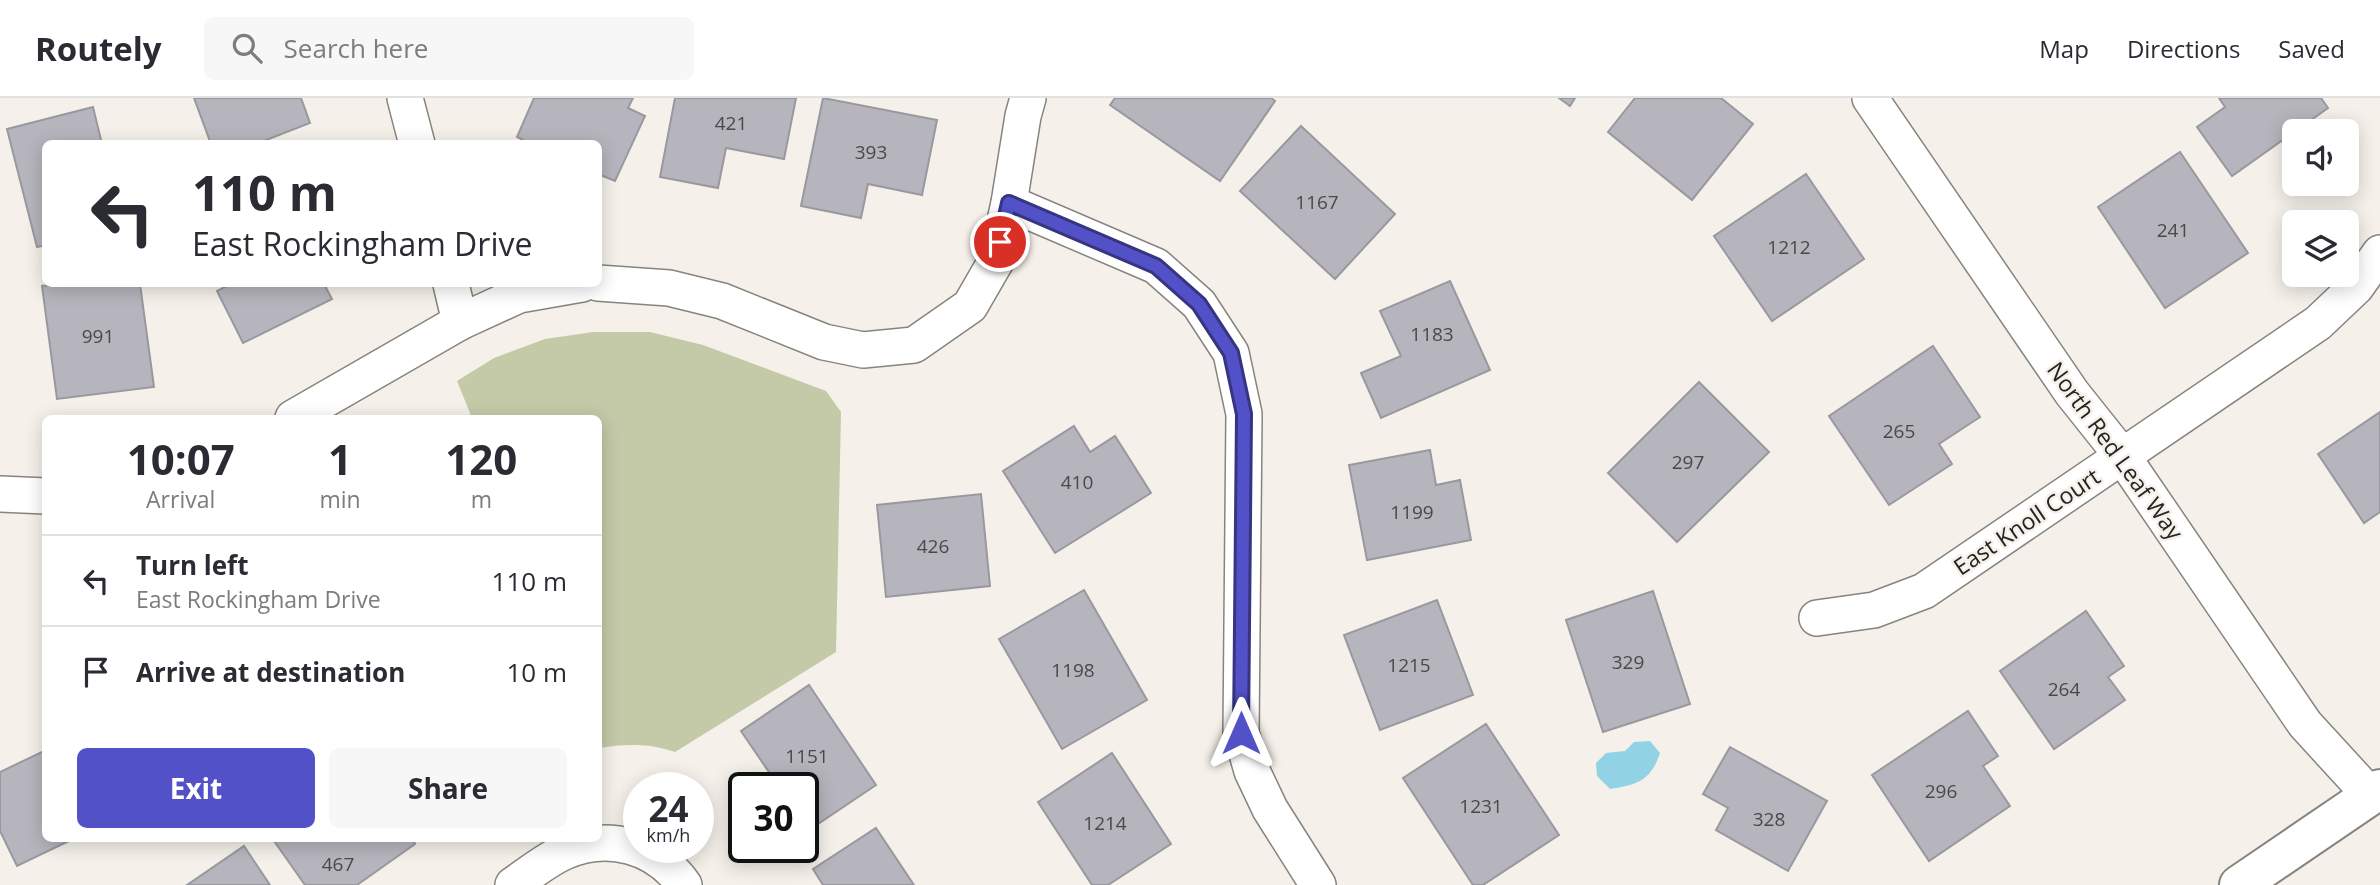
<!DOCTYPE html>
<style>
body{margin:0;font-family:"Open Sans",sans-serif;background:#f7f7f7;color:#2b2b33;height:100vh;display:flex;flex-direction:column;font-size:26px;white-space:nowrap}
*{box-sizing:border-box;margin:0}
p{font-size:23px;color:#7c7c81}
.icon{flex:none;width:38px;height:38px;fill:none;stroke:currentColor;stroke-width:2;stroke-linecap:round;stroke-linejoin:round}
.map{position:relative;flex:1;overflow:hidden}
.details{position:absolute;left:42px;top:317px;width:560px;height:427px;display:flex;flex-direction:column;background:#fff;border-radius:10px;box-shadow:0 4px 18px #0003}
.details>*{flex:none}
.hud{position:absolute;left:42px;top:42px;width:560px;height:147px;border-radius:10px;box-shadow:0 4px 18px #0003;background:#fff;color:#2b2b33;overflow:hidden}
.buttons{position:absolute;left:2282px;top:21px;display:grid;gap:14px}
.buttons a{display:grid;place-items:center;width:77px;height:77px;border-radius:10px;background:#fff;box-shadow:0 4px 18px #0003;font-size:35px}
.speed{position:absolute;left:623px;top:674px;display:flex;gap:14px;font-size:35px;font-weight:700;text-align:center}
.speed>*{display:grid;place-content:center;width:91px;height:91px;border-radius:50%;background:#fff;box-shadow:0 4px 18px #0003;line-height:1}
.speed small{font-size:18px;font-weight:400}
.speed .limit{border:4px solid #111;border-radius:10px;background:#fff;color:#111}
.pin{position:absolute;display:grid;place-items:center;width:60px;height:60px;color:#fff;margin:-30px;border:4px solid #fff;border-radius:50%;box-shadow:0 2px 7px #0007}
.me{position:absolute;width:77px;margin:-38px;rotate:0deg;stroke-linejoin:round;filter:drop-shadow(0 0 5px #0008)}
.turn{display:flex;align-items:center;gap:24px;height:147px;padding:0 35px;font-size:32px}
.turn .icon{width:91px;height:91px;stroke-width:2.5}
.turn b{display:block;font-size:49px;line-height:60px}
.eta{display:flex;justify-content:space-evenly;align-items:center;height:119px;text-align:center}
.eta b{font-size:42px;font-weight:700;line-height:49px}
.cta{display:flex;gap:14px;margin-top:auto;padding:14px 35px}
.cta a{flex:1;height:80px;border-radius:10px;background:#5351c8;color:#fff;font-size:28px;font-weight:700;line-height:80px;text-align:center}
.cta a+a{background:#f7f7f7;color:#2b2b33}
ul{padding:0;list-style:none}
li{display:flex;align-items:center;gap:21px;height:91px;padding:0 35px;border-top:2px solid #e1e1e2}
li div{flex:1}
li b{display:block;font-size:26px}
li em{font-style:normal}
header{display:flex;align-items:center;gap:42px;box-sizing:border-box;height:98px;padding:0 35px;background:#fff;border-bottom:2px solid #e1e1e2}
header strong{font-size:33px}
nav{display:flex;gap:38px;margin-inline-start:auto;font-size:24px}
.search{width:490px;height:63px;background:#f7f7f7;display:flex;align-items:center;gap:18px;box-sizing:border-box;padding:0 24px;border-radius:10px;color:#7c7c81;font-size:26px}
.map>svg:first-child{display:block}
.green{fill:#c4c9a8}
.water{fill:#91d2e4}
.building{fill:#b6b5bd;stroke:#99989f;stroke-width:2}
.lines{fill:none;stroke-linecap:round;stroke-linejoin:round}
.street-casing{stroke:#87847d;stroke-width:38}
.secondary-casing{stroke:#87847d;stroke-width:42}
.street{stroke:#fff;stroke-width:35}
.secondary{stroke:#fff;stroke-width:38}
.route-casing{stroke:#363582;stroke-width:18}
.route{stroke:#5351c8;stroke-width:12}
.labels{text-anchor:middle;stroke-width:5;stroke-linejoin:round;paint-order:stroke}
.number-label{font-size:19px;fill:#4a4848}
.street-label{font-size:23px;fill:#262421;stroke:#f5f1ea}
</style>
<header>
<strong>Routely</strong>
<div class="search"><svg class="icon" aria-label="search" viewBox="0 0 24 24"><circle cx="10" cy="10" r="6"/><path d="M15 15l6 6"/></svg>Search here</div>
<nav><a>Map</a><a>Directions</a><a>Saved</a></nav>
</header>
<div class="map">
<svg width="2380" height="787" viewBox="0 0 2380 787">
<rect width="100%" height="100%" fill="#f5f1ea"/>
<path class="green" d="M 593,234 L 650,234 L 703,247 L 826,293 L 841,314 L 836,554 L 675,654 C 648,645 626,646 599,650 L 598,320 L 472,320 L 457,283 L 494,260 L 545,241 Z"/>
<path class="water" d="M 1650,643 L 1660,655 C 1651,683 1636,687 1610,691 L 1597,678 L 1596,665 L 1606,655 L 1625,653 L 1634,644 Z"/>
<g class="building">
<path d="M 194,0 L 301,0 L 310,25 L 256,46 L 211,46 Z"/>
<path d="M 534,0 L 633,0 L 628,10 L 645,18 L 615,83 L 598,76 L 598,46 L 531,46 L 517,39 Z"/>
<path d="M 675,0 L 796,0 L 784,61 L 726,50 L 718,90 L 660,79 Z"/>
<path d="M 823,0 L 937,22 L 922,97 L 868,86 L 861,120 L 801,108 Z"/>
<path d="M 1115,0 L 1271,0 L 1275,3 L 1220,83 L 1110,7 Z"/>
<path d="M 1559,0 L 1575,0 L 1570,8 Z"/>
<path d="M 1635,0 L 1721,0 L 1753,26 L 1692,102 L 1608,34 Z"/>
<path d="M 2219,0 L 2321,0 L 2328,10 L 2232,78 L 2197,29 L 2225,9 Z"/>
<path d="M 93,9 L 102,46 L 46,46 L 46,147 L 37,149 L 7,31 Z"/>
<path d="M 1301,28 L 1395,116 L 1335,181 L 1240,93 Z"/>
<path d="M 2180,54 L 2248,155 L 2165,210 L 2098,109 Z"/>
<path d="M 1806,76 L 1864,161 L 1772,223 L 1714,138 Z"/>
<path d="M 1450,183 L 1490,272 L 1381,320 L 1361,275 L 1401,258 L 1380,213 Z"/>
<path d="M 64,186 L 140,186 L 154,289 L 57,301 L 42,188 Z"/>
<path d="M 231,186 L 324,186 L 332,201 L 243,245 L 217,193 Z"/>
<path d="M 1933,248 L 1980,319 L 1939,346 L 1952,366 L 1889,407 L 1829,318 Z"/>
<path d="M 1699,284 L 1769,354 L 1677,444 L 1608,375 Z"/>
<path d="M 2380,314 L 2380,414 L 2364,425 L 2318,356 Z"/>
<path d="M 1074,328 L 1090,354 L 1115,338 L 1151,395 L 1055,455 L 1003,373 Z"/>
<path d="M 1430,352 L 1436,387 L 1460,382 L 1471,442 L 1367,462 L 1349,367 Z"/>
<path d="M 981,396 L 990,488 L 886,499 L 877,407 Z"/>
<path d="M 1084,492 L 1147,602 L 1062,651 L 999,541 Z"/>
<path d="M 1653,493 L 1690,606 L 1603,634 L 1566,522 Z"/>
<path d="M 1437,502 L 1473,597 L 1380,632 L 1344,537 Z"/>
<path d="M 2086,513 L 2124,568 L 2108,579 L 2125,602 L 2054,651 L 2000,573 Z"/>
<path d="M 809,587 L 876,687 L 803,736 L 803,690 L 765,690 L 775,683 L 741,633 Z"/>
<path d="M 1968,613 L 1998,658 L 1983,668 L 2010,708 L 1929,763 L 1872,677 Z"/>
<path d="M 1486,626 L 1559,737 L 1483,787 L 1473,787 L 1403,680 Z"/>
<path d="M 1730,649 L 1827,703 L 1788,773 L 1716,732 L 1728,710 L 1703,696 Z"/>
<path d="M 46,652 L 46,740 L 75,740 L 17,768 L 0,733 L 0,674 Z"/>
<path d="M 1112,655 L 1171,746 L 1108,787 L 1092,787 L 1038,704 Z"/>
<path d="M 876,730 L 914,787 L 823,787 L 813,771 Z"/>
<path d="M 272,740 L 412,740 L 415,746 L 357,787 L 305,787 Z"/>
<path d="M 244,748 L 270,787 L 187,787 Z"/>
</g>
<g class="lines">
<g class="street-casing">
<g id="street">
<path d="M 405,0 L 417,46"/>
<path d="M 1870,0 L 2072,295 L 2123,359 L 2305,626 L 2370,697"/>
<path d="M 1009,105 L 1156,168 L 1199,206 L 1231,255 L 1244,316 L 1241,635 L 1252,673 L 1270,711 L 1318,787"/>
<path d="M 598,185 L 669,190 L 722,203 L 824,244 L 863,252 L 914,247 L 970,208 L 996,163 L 1009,105 L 1023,18 L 1028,0"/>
<path d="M 451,186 L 460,224"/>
<path d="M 293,320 L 460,224 L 519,197 L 582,186"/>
<path d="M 0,396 L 46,398"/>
<path d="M 1817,520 L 1874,512 L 1924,493 L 2318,225 L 2356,189 L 2380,155"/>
<path d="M 513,787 C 529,776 546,762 564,754 C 608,735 656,747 684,787"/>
</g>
</g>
<g class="secondary-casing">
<path id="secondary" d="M 2239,787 L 2380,691"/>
</g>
<use href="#street" class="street"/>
<use href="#secondary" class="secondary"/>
</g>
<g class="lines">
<g class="route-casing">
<path id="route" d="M 1000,144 L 1009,105 L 1156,168 L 1199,206 L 1231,255 L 1244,316 L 1241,635"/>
</g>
<use href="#route" class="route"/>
</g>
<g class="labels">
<g class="number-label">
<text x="731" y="32">421</text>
<text x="871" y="61">393</text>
<text x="1317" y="111">1167</text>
<text x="2173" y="139">241</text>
<text x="1789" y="156">1212</text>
<text x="1432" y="243">1183</text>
<text x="98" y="245">991</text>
<text x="1899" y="340">265</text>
<text x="1688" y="371">297</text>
<text x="1077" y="391">410</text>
<text x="1412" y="421">1199</text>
<text x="933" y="455">426</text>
<text x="1628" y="571">329</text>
<text x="1409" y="574">1215</text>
<text x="1073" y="579">1198</text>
<text x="2064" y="598">264</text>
<text x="807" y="665">1151</text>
<text x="1941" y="700">296</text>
<text x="1481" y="715">1231</text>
<text x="1769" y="728">328</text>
<text x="1105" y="732">1214</text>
<text x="338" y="773">467</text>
</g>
<g class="street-label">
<text transform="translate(2115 353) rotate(54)" y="8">North Red Leaf Way</text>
<text transform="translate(2027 424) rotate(-34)" y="8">East Knoll Court</text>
</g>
</g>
</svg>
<div class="buttons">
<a><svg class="icon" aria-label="sound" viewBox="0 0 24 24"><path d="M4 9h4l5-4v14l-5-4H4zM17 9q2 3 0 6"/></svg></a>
<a><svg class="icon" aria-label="layers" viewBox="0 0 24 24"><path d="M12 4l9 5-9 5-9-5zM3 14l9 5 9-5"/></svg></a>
</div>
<div class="speed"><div>24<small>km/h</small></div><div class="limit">30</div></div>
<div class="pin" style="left:1000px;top:144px;background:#d93025"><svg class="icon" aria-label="arrive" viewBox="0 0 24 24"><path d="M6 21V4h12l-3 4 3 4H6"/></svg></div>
<svg class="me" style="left:1241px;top:635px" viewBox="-20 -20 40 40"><path d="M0-17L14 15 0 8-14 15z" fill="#5351c8" stroke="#fff" stroke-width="4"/></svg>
<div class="hud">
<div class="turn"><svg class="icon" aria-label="left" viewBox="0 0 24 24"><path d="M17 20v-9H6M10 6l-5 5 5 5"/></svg><div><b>110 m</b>East Rockingham Drive</div></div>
</div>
<section class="details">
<div class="eta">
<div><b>10:07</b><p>Arrival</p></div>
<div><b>1</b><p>min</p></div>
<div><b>120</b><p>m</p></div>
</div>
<ul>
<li><svg class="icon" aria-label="left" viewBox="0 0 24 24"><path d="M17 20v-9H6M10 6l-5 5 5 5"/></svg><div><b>Turn left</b><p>East Rockingham Drive</p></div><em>110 m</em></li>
<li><svg class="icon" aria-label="arrive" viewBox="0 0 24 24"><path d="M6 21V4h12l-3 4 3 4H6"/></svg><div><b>Arrive at destination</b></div><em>10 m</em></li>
</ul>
<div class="cta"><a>Exit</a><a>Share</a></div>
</section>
</div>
